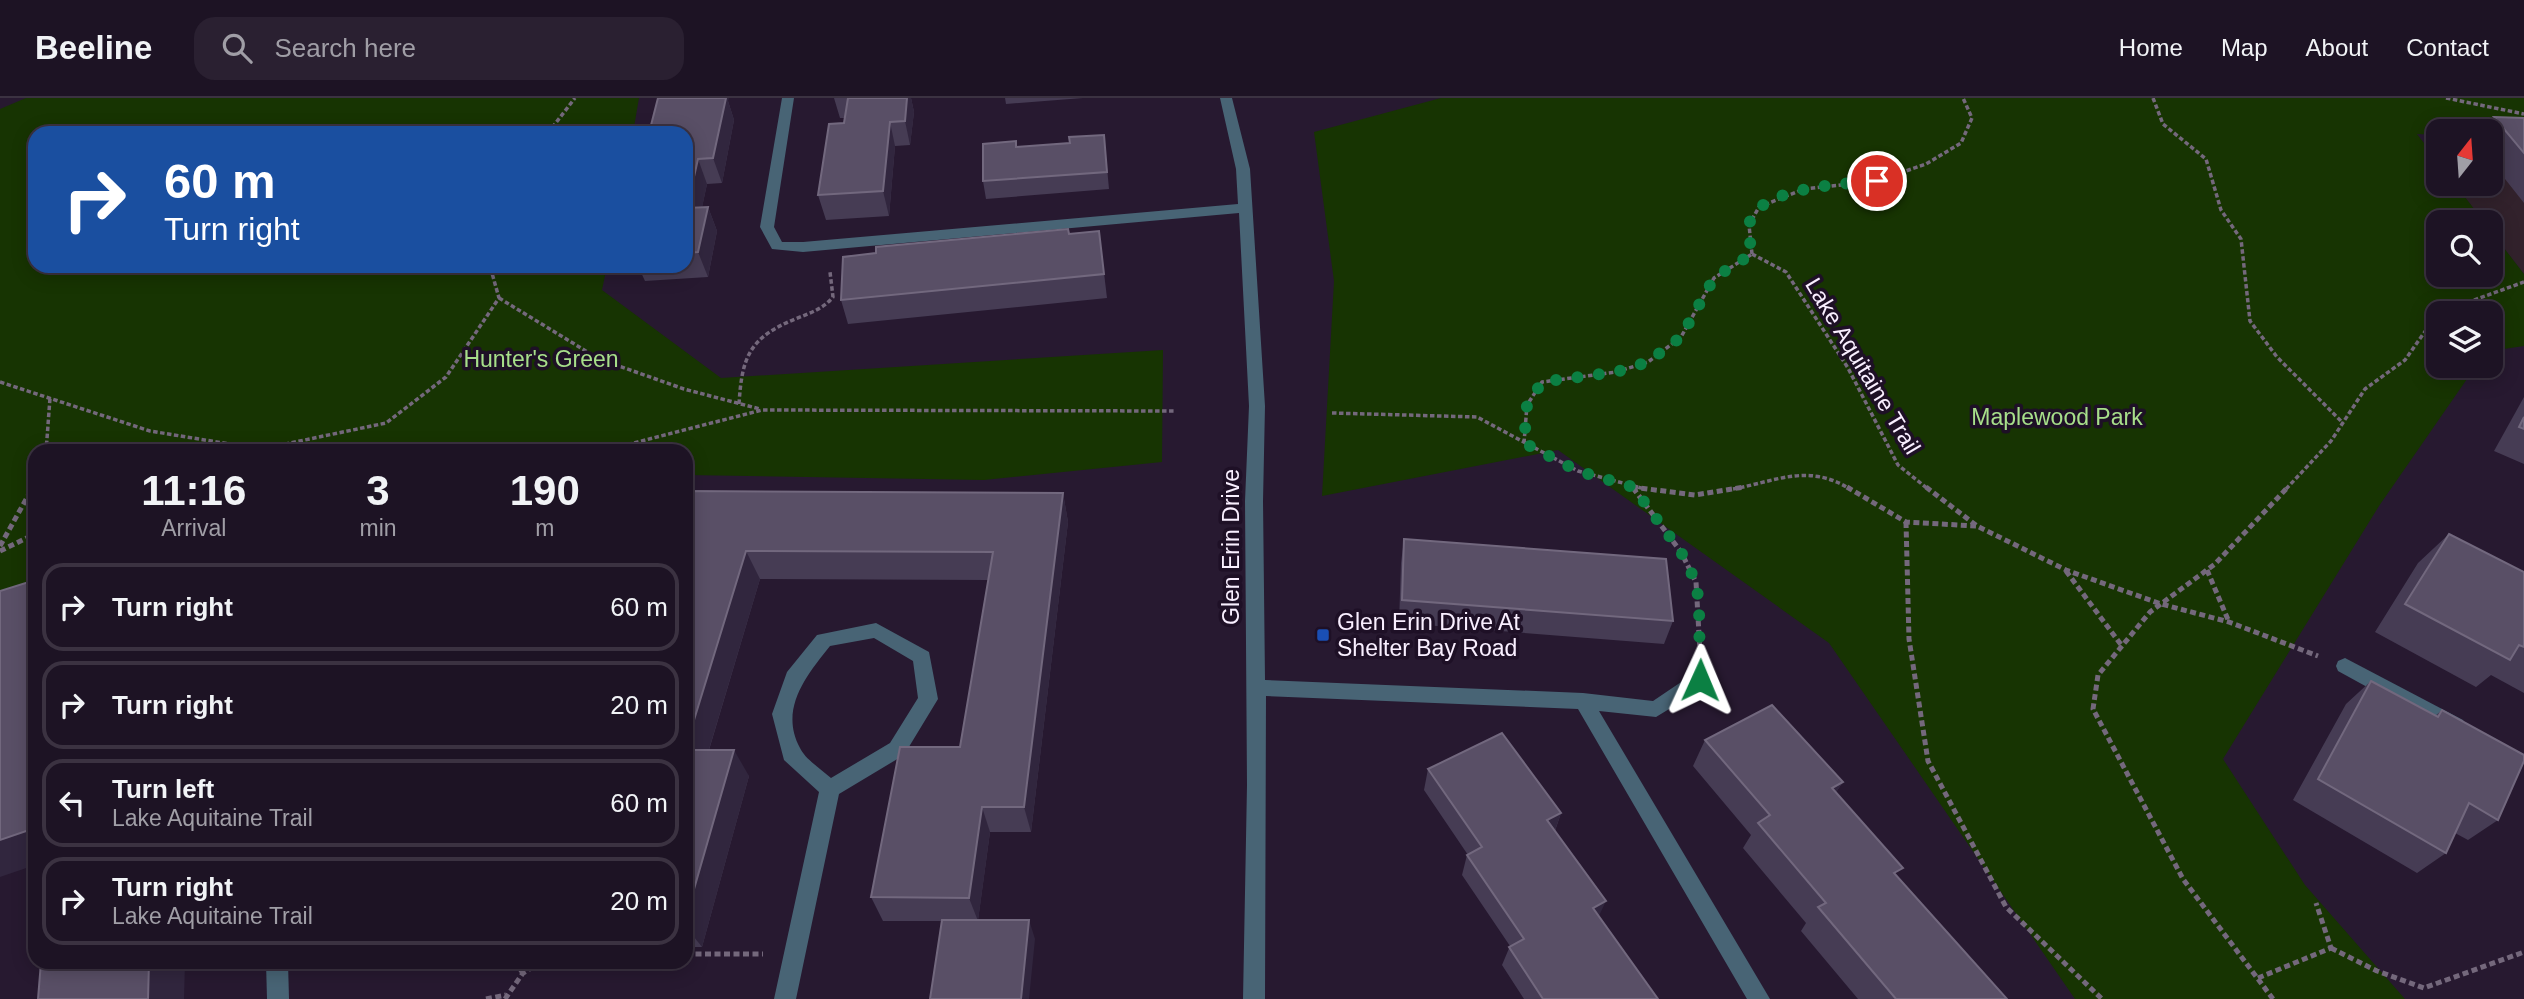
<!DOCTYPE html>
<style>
body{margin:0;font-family:Arial,sans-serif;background:#2a2031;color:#f1f3f6;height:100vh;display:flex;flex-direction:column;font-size:26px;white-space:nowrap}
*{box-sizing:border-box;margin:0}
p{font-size:23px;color:#a09ea6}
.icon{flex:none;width:38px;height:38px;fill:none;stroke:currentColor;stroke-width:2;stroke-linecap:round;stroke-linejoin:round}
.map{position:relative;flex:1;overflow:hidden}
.drawer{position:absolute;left:28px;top:346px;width:665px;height:525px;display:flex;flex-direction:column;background:#1d1324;border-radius:21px;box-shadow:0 4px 18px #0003,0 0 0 2px #3b3241}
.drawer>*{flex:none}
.banner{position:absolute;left:28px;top:28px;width:665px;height:147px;border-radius:21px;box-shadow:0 4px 18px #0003,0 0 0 2px #3b3241;background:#1a4fa0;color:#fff;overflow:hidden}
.needle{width:46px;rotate:17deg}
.fabs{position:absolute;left:2426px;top:21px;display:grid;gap:14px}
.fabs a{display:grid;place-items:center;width:77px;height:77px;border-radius:14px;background:#1d1324;box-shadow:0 4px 18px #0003,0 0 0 2px #3b3241;font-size:35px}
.pin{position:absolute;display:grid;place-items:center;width:60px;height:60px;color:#fff;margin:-30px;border:4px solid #fff;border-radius:50%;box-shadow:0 2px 7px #0007}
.me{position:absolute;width:77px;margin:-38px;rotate:1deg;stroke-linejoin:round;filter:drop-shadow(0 0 5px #0008)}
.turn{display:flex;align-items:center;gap:24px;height:147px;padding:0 21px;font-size:32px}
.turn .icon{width:91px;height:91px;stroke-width:2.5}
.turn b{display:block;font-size:49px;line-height:60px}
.eta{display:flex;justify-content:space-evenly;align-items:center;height:119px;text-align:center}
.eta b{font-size:42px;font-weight:700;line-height:49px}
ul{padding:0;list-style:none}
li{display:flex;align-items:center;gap:21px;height:88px;margin:0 14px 10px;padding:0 7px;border:4px solid #3b3241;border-radius:21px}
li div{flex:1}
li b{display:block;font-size:26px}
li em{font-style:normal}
header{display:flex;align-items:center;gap:42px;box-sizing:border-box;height:98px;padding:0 35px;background:#1d1324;border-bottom:2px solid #3b3241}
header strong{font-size:33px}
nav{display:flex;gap:38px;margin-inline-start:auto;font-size:24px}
.search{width:490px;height:63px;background:#2a2031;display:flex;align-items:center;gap:18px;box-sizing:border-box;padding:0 24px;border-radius:21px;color:#a09ea6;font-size:26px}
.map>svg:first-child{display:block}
.commercial{fill:#32222c}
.green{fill:#173402}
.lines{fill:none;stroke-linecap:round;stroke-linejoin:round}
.path-far1{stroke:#74687c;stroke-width:3.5;stroke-dasharray:4.5 2.5;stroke-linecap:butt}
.path{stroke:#74687c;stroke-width:5;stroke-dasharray:6 3.5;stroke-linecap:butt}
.minor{fill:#486475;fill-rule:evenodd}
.wall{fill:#463c54}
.shaded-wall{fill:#31263e}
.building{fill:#594f66;stroke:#72687e;stroke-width:2}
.route{stroke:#0b8043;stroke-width:12;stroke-dasharray:0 21.6}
.transit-dot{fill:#1a4fb4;stroke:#1e1026;stroke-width:2.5}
.labels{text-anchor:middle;stroke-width:7;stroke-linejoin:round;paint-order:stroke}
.park-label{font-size:23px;fill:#a7df8a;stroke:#1e1026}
.street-label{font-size:23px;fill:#f9efff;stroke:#1e1026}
.poi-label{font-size:23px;fill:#f9efff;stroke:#1e1026;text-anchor:start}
</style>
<header>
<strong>Beeline</strong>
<div class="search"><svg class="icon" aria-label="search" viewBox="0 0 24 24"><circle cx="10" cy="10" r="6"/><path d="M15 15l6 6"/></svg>Search here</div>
<nav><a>Home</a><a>Map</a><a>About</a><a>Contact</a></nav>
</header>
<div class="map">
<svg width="2524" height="901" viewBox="0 0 2524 901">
<rect width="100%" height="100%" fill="#271930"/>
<path class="commercial" d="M 2490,39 L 2524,41 L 2524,176 L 2490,132 L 2490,124 L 2484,124 L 2455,86 L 2490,86 Z"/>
<g class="green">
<path d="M 26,0 L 639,0 L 633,35 L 35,35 L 35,168 L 607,168 L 602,192 L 721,280 L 1163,252 L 1162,364 L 984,382 L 686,377 L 686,354 L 35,354 L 35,484 L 0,495 L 0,11 Z"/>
<path d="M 1441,0 L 2524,0 L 2524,41 L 2490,33 L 2438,33 L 2438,37 L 2417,36 L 2438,63 L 2438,86 L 2455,86 L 2484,124 L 2438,124 L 2438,177 L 2490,177 L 2490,132 L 2524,176 L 2524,248 L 2490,253 L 2490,215 L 2438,215 L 2438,268 L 2476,268 L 2379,408 L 2223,661 L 2305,787 L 2405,901 L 2075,901 L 1829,545 L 1558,352 L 1322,398 L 1334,183 L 1314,34 Z"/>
</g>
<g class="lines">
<g class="path-far1">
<path d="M 2153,0 L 2163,26 L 2206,61 L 2221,112 L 2241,141 L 2250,223 L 2277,259 L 2343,325"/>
<path d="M 2446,0 L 2524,16"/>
<path d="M 548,35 L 575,0"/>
<path d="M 1752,156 L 1786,174 L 1848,270 L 1898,367 L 1928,391"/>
<path d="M 1752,156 L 1749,127 L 1759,109 L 1804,91 L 1877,83 L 1926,66 L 1961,45 L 1972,20 L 1963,0"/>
<path d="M 499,200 L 599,261 L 684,291 L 760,311"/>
<path d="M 0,284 L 150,333 L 260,351 L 618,349 L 762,312 L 1174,313"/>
<path d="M 739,306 C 742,259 749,240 795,221 C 810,215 823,211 833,199 L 830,174"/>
<path d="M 1332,315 L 1477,319 L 1578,373 L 1645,391"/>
<path d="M 1524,345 L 1527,307 L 1542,284 L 1616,274 L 1648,264 L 1681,239 L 1714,180 L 1752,156"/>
<path d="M 271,349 L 386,325 L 446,279 L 499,200 L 490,168"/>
<path d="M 46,354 L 50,300"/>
<path d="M 32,391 L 35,386"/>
<path d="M 1733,391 C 1777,383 1808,365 1850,391"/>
<path d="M 2286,391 L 2331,343 L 2365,291 L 2405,262 L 2438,215 L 2524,184"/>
</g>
<g class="path">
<path d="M 1632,389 L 1695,397 L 1744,389"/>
<path d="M 1847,389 L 1906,424 L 1976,428"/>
<path d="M 1926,389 L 1977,428 L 2066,472 L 2161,506 L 2229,524 L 2318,558"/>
<path d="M 1633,390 L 1681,454 L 1696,484 L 1700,554"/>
<path d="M 1906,424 L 1909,541 L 1928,663 L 2006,809 L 2102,901"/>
<path d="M 0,448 L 33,389"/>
<path d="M 0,453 L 35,436"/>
<path d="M 2207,472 L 2229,524"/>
<path d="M 2066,473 L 2122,548"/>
<path d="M 2331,850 L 2377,873 L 2424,890 L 2524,854"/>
<path d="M 686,856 L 763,856"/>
<path d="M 515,864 L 523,875"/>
<path d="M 2258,880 L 2331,850 L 2316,805"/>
<path d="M 486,901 L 506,897"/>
<path d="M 505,901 L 523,875 L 541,864"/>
<path d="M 2273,901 L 2183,781 L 2093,611 L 2098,577 L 2150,514 L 2215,466 L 2288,389"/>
</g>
<g class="minor">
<path d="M 782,0 L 794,0 L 774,129 L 782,144 L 803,144 L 1238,106 L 1236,71 L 1220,0 L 1232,0 L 1250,71 L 1265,308 L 1263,403 L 1265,582 L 1583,595 L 1653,603 L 1693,576 L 1700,574 L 1707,576 L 1709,582 L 1707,588 L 1656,619 L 1599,613 L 1770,901 L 1747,901 L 1578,611 L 1266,598 L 1265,901 L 1243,901 L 1247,687 L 1245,403 L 1249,308 L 1239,115 L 803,154 L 772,151 L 760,129 Z"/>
<path d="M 876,525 L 929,554 L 938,601 L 904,657 L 839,696 L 796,901 L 774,901 L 819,694 L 784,662 L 772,616 L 787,574 L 817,537 ZM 874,540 L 913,563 L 918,600 L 890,645 L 831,680 C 822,672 805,661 800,650 C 779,611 806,578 830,548 Z"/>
<path d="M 2345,560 L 2463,622 L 2466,628 L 2463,634 L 2456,636 L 2449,634 L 2338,573 L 2336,568 L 2338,563 Z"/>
<path d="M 266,864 L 288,864 L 289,901 L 267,901 Z"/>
</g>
</g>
<g class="wall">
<path d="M 834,0 L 911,0 L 914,14 L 910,47 L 895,48 L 889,118 L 826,122 L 818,97 L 844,25 L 845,20 L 840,20 Z"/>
<path d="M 1005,0 L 1083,0 L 1006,6 Z"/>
<path d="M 728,3 L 734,22 L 722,85 L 707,86 L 702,109 L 708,109 L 717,133 L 708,179 L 645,183 L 638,168 L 686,168 L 686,35 Z"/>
<path d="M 2494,19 L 2524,20 L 2524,105 L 2490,62 L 2490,33 L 2483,33 Z"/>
<path d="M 1104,37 L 1109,91 L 986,101 L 983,83 L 1017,49 L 1070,45 Z"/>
<path d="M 1099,133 L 1107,200 L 848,226 L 841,202 L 1069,136 Z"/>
<path d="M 2524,299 L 2524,366 L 2494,353 Z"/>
<path d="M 686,393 L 1063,395 L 1068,424 L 1031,734 L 990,734 L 978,822 L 1035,841 L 942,823 L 883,823 L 871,799 L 960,649 L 988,482 L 760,481 L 709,652 L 749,678 L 702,849 L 686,849 Z"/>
<path d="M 2449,436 L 2524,474 L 2524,595 L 2491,577 L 2476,589 L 2375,534 L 2418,465 Z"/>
<path d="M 1404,441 L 1673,523 L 1664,546 L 1399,525 L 1401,465 Z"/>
<path d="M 2371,583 L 2435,618 L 2442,612 L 2498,722 L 2468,742 L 2455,735 L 2446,755 L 2417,775 L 2293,702 L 2346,606 Z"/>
<path d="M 1705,642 L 1843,684 L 1836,694 L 1897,778 L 2007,901 L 1858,901 L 1801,833 L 1806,825 L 1743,750 L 1751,737 L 1693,668 Z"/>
<path d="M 1428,671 L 1561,715 L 1555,733 L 1599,818 L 1658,901 L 1524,901 L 1502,867 L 1510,848 L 1462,777 L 1467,757 L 1468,757 L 1424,692 Z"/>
</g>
<g class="shaded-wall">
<path d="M 716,0 L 729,0 L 728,3 L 734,22 L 722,85 L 713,60 Z"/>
<path d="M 907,0 L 911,0 L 914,14 L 910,47 L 905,23 Z"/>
<path d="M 890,24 L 895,48 L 889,118 L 883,93 Z"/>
<path d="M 698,61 L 707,86 L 697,134 L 687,110 Z"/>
<path d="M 708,109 L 717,133 L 708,179 L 698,154 Z"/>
<path d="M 1063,395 L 1068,424 L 1031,734 L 1024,709 Z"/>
<path d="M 746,453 L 760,481 L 701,678 L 686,653 L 686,648 Z"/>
<path d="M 734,652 L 749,678 L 702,849 L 686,829 L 686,819 Z"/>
<path d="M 1843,684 L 1826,709 L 1832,690 Z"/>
<path d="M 982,709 L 990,734 L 978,823 L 969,800 Z"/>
<path d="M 1561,715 L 1554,735 L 1547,722 Z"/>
<path d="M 35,730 L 35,767 L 0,779 L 0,742 Z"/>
<path d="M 1606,803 L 1597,822 L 1593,810 Z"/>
<path d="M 1029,822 L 1035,841 L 1029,901 L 1021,901 Z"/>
<path d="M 149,864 L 185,864 L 184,901 L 148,901 Z"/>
</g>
<g class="building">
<path d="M 658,0 L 726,0 L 713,60 L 698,61 L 687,110 L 708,109 L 698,154 L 686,155 L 686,35 L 649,35 Z"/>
<path d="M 848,0 L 907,0 L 905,23 L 890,24 L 883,93 L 818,97 L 829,26 L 844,25 Z"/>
<path d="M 2494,19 L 2524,20 L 2524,55 Z"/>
<path d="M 1104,37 L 1107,74 L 983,83 L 983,46 L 1016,43 L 1016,49 L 1070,45 L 1069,39 Z"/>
<path d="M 1068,131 L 1069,136 L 1099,133 L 1104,176 L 841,202 L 843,159 L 876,155 L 876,149 Z"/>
<path d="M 2524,319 L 2524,331 L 2519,329 Z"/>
<path d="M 686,393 L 1063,395 L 1024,709 L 982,709 L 969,800 L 871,799 L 900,649 L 960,649 L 993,454 L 746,453 L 686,648 Z"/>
<path d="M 2449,436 L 2524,474 L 2524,549 L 2519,547 L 2510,562 L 2405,506 Z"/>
<path d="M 1404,441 L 1666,461 L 1673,523 L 1402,502 Z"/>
<path d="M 35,482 L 35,730 L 0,742 L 0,493 Z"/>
<path d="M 2371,583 L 2438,619 L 2442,612 L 2524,657 L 2524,663 L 2498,722 L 2469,705 L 2446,755 L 2318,681 Z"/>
<path d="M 1772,607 L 1843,684 L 1832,690 L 1903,770 L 1894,775 L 2007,901 L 1896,901 L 1818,809 L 1826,805 L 1758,725 L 1770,717 L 1705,642 Z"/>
<path d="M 1502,635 L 1561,715 L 1547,722 L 1606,803 L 1593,810 L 1658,901 L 1543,901 L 1509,849 L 1524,841 L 1467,757 L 1482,749 L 1428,671 Z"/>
<path d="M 686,652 L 734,652 L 686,819 Z"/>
<path d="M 942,822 L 1029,822 L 1021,901 L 930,901 Z"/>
<path d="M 41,864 L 149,864 L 148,901 L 38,901 Z"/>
</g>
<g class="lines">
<path class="route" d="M 1700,582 L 1699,506 L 1696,484 L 1681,454 L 1633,389 L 1578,373 L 1524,345 L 1527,307 L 1542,284 L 1616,274 L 1648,264 L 1681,239 L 1714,180 L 1752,156 C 1751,148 1748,137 1749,128 C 1754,88 1847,86 1877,83"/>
</g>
<rect class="transit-dot" x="1316" y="530" width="14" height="14" rx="3.5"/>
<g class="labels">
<g class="park-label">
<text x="541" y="269">Hunter's Green</text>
<text x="2057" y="327">Maplewood Park</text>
</g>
<g class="street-label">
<text transform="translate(1863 268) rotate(59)" y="8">Lake Aquitaine Trail</text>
<text transform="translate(1231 449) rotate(-90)" y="8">Glen Erin Drive</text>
</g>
<g class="poi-label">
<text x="1337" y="532">Glen Erin Drive At<tspan x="1337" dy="26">Shelter Bay Road</tspan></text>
</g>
</g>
</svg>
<div class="fabs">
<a><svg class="needle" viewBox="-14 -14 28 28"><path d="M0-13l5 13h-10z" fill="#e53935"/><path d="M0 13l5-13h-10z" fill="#a09ea6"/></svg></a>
<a><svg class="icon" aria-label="search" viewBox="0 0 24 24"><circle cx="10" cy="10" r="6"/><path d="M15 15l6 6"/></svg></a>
<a><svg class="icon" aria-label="layers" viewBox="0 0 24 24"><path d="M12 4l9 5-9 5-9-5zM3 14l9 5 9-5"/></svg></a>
</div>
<div class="pin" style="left:1877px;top:83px;background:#d93025"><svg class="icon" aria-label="arrive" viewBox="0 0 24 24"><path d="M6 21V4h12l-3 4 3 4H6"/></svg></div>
<svg class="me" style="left:1700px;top:582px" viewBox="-20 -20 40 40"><path d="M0-17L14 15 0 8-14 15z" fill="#0b8043" stroke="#fff" stroke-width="4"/></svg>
<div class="banner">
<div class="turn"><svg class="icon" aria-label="right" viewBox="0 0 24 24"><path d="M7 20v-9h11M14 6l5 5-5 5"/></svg><div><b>60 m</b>Turn right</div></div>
</div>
<section class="drawer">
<div class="eta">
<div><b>11:16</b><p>Arrival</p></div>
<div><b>3</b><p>min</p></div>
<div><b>190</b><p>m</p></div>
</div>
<ul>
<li><svg class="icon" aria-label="right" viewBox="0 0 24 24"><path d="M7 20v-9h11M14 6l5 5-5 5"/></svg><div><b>Turn right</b></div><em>60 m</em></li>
<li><svg class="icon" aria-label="right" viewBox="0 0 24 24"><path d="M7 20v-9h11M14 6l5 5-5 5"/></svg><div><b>Turn right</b></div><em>20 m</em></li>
<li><svg class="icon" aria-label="left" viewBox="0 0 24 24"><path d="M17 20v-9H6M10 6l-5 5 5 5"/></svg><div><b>Turn left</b><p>Lake Aquitaine Trail</p></div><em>60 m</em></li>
<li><svg class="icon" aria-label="right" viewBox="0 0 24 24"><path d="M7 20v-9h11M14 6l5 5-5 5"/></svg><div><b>Turn right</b><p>Lake Aquitaine Trail</p></div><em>20 m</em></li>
</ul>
</section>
</div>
